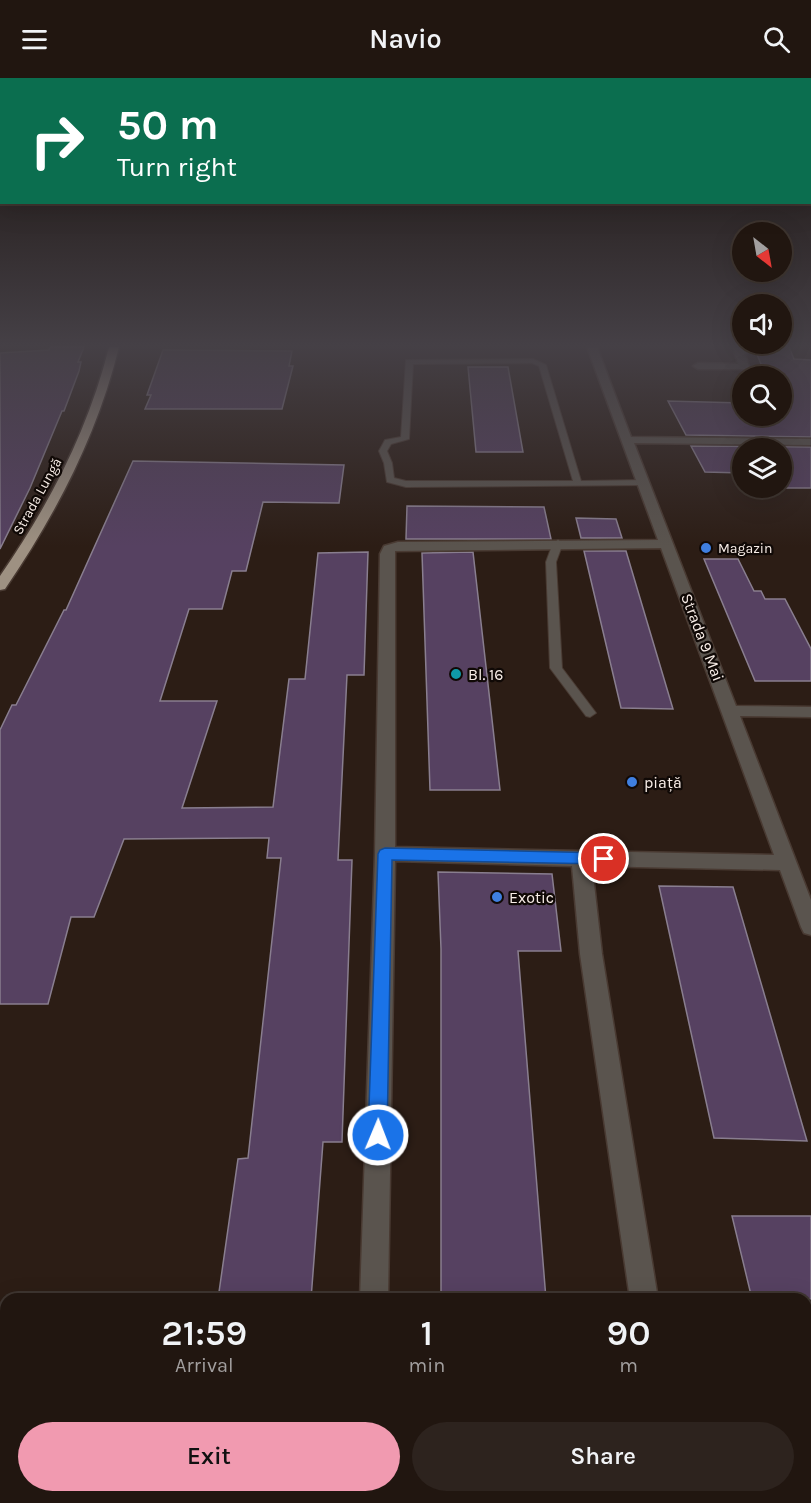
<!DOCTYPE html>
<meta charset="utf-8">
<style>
body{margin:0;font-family:Karla,sans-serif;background:#2d231e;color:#f1f3f6;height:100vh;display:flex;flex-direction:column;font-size:22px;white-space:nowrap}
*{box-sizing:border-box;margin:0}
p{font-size:20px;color:#a29f9f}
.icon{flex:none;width:33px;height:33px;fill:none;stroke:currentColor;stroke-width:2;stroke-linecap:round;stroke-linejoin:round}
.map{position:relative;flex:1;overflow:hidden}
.side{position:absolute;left:0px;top:1215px;width:812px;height:210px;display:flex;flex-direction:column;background:#211610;border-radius:18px 18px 0 0;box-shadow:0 6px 24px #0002,0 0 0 2px #3e3530}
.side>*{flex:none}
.guide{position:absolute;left:0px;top:0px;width:812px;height:126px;box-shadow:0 6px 24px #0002,0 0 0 2px #3e3530;background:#0b6e4f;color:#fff;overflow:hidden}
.needle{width:39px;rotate:149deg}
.tools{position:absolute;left:732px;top:144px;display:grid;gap:12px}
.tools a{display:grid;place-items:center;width:60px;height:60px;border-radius:50%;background:#211610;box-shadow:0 6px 24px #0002,0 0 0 2px #3e3530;font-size:30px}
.pin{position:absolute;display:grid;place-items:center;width:51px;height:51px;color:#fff;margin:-26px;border:3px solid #fff;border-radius:50%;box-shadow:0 2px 6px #0007}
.me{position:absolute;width:66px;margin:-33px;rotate:1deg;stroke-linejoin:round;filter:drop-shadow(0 0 4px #0008)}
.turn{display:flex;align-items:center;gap:21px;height:126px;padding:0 18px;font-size:27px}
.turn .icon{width:78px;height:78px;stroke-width:2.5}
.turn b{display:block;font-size:42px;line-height:51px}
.eta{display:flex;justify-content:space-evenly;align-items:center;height:102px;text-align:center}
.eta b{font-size:36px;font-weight:600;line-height:42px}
.action{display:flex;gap:12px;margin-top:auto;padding:12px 18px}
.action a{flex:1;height:69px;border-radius:36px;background:#f19ab0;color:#111;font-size:24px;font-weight:600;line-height:69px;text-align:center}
.action a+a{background:#2d231e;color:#f1f3f6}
header{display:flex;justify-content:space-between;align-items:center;height:78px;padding:0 18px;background:#211610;font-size:27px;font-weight:600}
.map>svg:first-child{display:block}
.building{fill:#564161;stroke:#897e8f;stroke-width:1.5}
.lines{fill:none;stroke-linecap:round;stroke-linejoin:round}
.service-casing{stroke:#493a32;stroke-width:2}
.minor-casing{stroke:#493a32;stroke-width:3}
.trunk-casing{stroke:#493a32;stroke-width:3}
.service{fill:#5a544e;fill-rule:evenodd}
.minor{fill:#5a544e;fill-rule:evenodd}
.trunk{fill:#9e9182;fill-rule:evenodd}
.route{fill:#1a73e8;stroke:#114b97;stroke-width:1.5}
.shop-dot{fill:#3f7fe0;stroke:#100906;stroke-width:2}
.culture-dot{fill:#0f9aa8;stroke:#100906;stroke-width:2}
.labels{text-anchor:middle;stroke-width:4.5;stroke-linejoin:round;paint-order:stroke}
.far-street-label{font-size:14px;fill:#f8ede7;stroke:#100906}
.far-poi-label{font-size:14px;fill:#f8ede7;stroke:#100906;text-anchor:start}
.street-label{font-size:16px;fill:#f8ede7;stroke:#100906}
.poi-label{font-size:16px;fill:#f8ede7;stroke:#100906;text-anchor:start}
</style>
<header><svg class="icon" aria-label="menu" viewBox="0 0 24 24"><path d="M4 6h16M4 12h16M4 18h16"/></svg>Navio<svg class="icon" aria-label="search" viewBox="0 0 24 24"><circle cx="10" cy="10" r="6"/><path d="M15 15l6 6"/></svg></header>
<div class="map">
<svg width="811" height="1425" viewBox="0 0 811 1425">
<rect width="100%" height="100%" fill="#2c1d15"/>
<g class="building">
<path d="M 50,269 L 84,269 L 78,284 L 81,284 L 79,293 L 64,333 L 62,333 L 30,410 L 0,471 L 0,275 L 49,272 Z"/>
<path d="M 754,269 L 789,269 L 794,281 L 811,282 L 811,359 L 686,357 L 668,323 L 742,325 L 742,338 L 782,338 L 782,298 L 766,298 Z"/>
<path d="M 163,272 L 292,273 L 289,288 L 293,288 L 282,331 L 145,331 L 151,317 L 147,317 Z"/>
<path d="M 468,289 L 508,289 L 523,374 L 476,374 Z"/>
<path d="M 691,368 L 811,369 L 811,410 L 762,410 L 782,410 L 782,370 L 742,370 L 742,395 L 705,394 Z"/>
<path d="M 133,383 L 344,387 L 339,425 L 263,424 L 246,493 L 232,493 L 222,531 L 189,531 L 160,623 L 217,623 L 182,730 L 273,729 L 289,601 L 305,601 L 318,475 L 368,474 L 364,597 L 347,597 L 338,782 L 352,782 L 342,1064 L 323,1064 L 311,1221 L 218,1221 L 238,1081 L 248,1080 L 281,780 L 267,780 L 269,760 L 124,761 L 94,839 L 71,839 L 48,926 L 0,926 L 0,652 L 12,627 L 16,627 L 64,532 L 66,532 Z"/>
<path d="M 407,428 L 544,429 L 551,461 L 406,461 Z"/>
<path d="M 576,440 L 616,441 L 622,460 L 581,460 Z"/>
<path d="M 584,473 L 626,473 L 673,631 L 621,630 Z"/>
<path d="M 473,474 L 500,712 L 430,712 L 422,475 Z"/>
<path d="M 704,481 L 738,481 L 754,513 L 761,513 L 765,521 L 785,521 L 811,571 L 811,603 L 755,603 Z"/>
<path d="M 438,794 L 552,796 L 561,873 L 518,873 L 546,1221 L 441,1221 L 441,871 Z"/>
<path d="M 659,808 L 733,809 L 807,1063 L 714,1060 Z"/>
<path d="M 732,1138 L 811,1138 L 811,1221 L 752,1221 Z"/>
</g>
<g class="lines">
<g class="service-casing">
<g id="service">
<path d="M 533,281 L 546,287 L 581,403 L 644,402 L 647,403 L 647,407 L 406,409 L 387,404 L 384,385 L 379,373 L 385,362 L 401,359 L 406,282 ZM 532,285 L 539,288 L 573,403 L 406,403 L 394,400 L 392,385 L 387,373 L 391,366 L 409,361 L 413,286 Z"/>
<path d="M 558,462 L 563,465 L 556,484 L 562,590 L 596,635 L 590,639 L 586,638 L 550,590 L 546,484 L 553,465 Z"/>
</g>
</g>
<g class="minor-casing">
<g id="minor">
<path d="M 587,269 L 597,269 L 631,359 L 811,361 L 811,367 L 634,365 L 736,628 L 811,629 L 811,639 L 740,638 L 811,822 L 811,857 L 804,855 L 801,849 L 780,792 L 592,788 L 602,876 L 658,1221 L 630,1221 L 580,876 L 572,788 L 395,783 L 388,1221 L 360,1221 L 375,776 L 380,476 L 384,468 L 398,464 L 658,462 ZM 661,470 L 774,777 L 395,769 L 395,473 Z"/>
<path d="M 733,269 L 743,269 L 749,289 L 747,291 L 698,291 L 693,288 L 698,285 L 738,286 Z"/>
<rect x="353" y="1419" width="32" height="6"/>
<path d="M 658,1419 L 690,1419 L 691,1425 L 659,1425 Z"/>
</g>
</g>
<g class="trunk-casing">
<path id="trunk" d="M 109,269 L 119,269 C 97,358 56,436 5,511 L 0,512 L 0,498 C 49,427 88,353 109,269 Z"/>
</g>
<use href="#service" class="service"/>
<use href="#minor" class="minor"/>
<use href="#trunk" class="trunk"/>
</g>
<linearGradient id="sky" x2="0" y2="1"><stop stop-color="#18100c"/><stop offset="0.57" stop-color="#454046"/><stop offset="1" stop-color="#454046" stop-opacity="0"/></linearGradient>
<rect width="811" height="469" fill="url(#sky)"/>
<path class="route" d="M 385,770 L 604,775 L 609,777 L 611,781 L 609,785 L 604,786 L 392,782 L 387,1057 L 384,1064 L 378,1066 L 371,1064 L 368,1057 L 378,776 L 380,772 Z"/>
<g class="shop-dot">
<circle cx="706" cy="470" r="6"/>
<circle cx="632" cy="704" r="6"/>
<circle cx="497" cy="819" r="6"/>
</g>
<circle class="culture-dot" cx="456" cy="596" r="6"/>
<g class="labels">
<g class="far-street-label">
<text transform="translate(37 418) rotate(-61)" y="5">Strada Lungă</text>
</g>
<g class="far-poi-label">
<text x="718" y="475">Magazin</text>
</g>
<g class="street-label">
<text transform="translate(703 559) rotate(69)" y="6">Strada 9 Mai</text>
</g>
<g class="poi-label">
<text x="468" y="602">Bl. 16</text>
<text x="644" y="710">piață</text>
<text x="509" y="825">Exotic</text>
</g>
</g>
</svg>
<div class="tools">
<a><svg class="needle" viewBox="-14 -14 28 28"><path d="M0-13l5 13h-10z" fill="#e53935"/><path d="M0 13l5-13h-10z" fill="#a29f9f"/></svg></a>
<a><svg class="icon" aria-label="sound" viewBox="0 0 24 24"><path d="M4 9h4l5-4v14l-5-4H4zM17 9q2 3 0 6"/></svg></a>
<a><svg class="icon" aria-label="search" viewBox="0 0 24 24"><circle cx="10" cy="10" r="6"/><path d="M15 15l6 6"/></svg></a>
<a><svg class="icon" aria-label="layers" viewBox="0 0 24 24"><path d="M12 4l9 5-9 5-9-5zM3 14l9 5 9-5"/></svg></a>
</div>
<div class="pin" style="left:604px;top:781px;background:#d93025"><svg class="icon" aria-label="arrive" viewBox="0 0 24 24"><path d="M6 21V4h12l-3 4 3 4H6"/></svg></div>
<svg class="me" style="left:378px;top:1057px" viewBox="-20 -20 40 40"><circle r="17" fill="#1a73e8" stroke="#fff" stroke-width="3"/><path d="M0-11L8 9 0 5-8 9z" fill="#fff"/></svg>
<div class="guide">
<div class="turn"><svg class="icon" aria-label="right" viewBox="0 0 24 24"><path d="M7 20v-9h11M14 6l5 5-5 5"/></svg><div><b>50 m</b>Turn right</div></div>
</div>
<section class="side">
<div class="eta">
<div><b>21:59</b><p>Arrival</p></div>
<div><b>1</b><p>min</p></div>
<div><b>90</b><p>m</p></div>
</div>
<div class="action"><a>Exit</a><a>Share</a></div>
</section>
</div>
